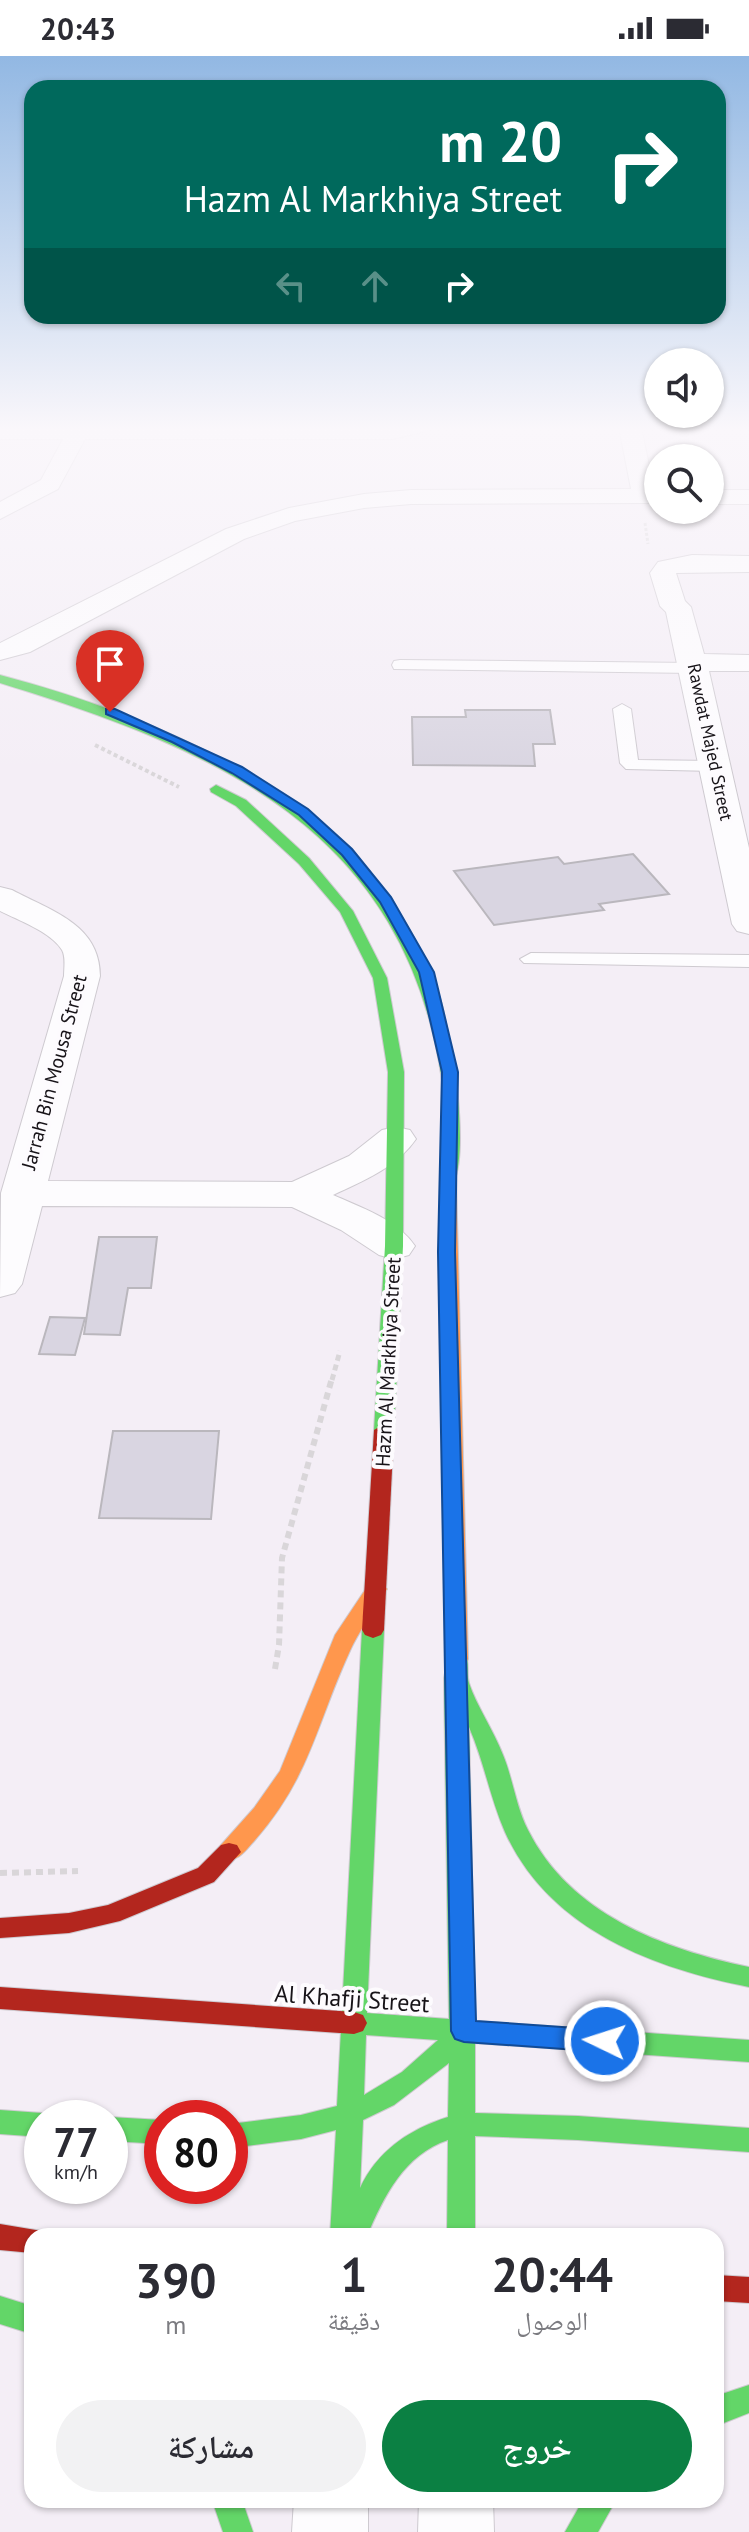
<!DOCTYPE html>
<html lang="ar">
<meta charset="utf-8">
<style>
body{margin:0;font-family:"PT Sans","Noto Naskh Arabic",sans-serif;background:#f2f2f3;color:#2b2b33;direction:rtl;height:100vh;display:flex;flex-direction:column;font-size:30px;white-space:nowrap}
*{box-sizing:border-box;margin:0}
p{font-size:26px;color:#7c7c81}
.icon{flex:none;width:44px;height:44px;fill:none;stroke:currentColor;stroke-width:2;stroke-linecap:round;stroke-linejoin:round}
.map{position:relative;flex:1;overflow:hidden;direction:ltr}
.panel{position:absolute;left:24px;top:2172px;width:700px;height:280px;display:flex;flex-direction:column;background:#fff;border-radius:24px;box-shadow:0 2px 6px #0004;direction:rtl}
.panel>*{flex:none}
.guide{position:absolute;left:24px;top:24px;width:702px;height:244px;border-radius:24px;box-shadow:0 2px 6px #0004;direction:rtl;background:#00695c;color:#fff;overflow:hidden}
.fabs{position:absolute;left:644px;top:292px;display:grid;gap:16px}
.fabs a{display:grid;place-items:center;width:80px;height:80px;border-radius:50%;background:#fff;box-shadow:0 2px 6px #0004;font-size:40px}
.speed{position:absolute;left:24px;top:2044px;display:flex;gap:16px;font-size:40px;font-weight:700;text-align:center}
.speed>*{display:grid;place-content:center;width:104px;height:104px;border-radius:50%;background:#fff;box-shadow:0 2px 6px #0004;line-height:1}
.speed small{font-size:20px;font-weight:400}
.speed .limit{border:12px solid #d22;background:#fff;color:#111}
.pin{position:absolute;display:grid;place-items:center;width:68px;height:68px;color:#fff;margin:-82px -34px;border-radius:50% 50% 50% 0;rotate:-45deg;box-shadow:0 0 8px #0007}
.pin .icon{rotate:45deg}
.me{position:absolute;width:88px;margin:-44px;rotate:274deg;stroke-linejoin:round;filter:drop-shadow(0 0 6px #0008)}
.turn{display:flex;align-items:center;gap:28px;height:168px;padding:0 32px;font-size:36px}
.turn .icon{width:104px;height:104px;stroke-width:2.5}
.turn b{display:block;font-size:56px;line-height:68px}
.lanes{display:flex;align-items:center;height:76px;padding:0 32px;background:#0003;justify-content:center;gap:40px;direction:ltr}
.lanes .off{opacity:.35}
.eta{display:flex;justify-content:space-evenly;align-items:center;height:136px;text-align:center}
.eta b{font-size:48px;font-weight:600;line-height:56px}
.primary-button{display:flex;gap:16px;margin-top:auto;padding:16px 32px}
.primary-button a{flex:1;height:92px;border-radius:48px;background:#0b8043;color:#fff;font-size:32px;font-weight:600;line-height:92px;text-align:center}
.primary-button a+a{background:#f2f2f3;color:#2b2b33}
.status{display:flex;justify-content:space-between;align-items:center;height:56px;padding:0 40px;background:#fff;direction:ltr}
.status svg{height:22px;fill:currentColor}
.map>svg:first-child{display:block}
.building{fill:#d9d5e1;stroke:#bab7bd;stroke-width:2}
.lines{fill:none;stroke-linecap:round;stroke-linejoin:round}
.lane-casing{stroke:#cecad0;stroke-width:2}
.street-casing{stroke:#cecad0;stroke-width:2}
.fast-casing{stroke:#cecad0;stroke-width:2}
.slow-casing{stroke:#cecad0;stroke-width:2}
.jam-casing{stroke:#cecad0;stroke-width:2}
.path-far3{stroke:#d9d6d9;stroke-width:3;stroke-dasharray:3 2;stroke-linecap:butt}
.path-far2{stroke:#d9d6d9;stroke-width:4;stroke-dasharray:4 3;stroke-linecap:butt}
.path-far1{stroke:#d9d6d9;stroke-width:5;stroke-dasharray:6 4;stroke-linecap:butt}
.path{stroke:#d9d6d9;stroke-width:6;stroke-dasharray:7 5;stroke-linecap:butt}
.lane{fill:#fdfcfe;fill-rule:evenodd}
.street{fill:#fdfcfe;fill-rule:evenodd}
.fast{fill:#63d668;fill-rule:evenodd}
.slow{fill:#ff974d;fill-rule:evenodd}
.jam{fill:#b3261e;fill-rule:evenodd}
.route{fill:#1a73e8;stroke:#114b97;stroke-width:2}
.labels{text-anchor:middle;stroke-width:8;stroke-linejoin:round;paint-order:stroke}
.far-street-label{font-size:18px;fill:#171318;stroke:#fdfbfe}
.street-label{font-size:20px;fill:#171318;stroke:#fdfbfe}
.near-street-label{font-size:24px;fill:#171318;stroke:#fdfbfe}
</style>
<div class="status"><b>20:43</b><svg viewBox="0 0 49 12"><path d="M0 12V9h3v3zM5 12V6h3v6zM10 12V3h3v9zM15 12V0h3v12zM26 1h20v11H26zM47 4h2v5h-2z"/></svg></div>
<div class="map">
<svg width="749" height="2476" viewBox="0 0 749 2476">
<rect width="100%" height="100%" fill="#f4eef6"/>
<g class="building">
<path d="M 465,654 L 550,654 L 555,688 L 533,688 L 535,710 L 413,709 L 412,661 L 466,661 Z"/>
<path d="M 633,798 L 669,838 L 599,848 L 604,854 L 494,869 L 454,815 L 558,801 L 564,808 Z"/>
<path d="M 99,1181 L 157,1181 L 151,1232 L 128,1232 L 120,1279 L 84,1278 Z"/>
<path d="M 50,1261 L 85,1262 L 75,1299 L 39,1298 Z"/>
<path d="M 113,1375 L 219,1375 L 211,1463 L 99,1462 Z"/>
</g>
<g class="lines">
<g class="lane-casing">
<g id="lane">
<path d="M 400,604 L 694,607 L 702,612 L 694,617 L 394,613 L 392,609 L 394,605 Z"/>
<path d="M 622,648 L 631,653 L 638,704 L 714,705 L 723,710 L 714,715 L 626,713 L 620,707 L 613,653 Z"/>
<path d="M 531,897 L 749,899 L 749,911 L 524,907 L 520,903 Z"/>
</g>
</g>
<g class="street-casing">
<g id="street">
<path d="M 0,371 L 426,371 L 423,376 L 392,383 L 85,383 L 58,433 L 0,463 L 0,446 L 41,424 L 63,383 L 0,383 Z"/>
<path d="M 619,371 L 641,371 L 654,433 L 658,433 L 658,447 L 411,448 L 364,452 L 295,465 L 244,483 L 30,596 L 0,604 L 0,587 L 226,473 L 289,452 L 364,438 L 411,434 L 631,433 Z"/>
<rect x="710" y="434" width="39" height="14"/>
<path d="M 692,499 L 749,500 L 749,516 L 676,517 L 685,545 L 691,551 L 704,598 L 749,599 L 749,615 L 709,615 L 749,792 L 749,878 L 737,875 L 732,868 L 666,556 L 660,550 L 650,517 L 658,506 Z"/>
<path d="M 0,831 L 12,834 C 51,855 100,868 100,920 L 48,1125 L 292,1126 L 349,1100 L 382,1074 L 396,1071 L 410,1074 L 416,1083 C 397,1111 363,1125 333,1139 C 360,1151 398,1164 415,1190 L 409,1199 L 394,1203 L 379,1199 L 341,1174 L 292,1151 L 42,1150 L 22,1228 L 15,1237 L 0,1241 L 1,1137 L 64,920 C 64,912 66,901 62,894 C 51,876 18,864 0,855 Z"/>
<path d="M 294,2444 L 368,2444 L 368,2476 L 292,2476 Z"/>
<path d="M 419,2444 L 493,2444 L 494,2476 L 418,2476 Z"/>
</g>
</g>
<g class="fast-casing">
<g id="fast">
<path d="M 0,619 C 176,666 376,752 439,939 C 445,956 447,975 451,992 C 457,1021 466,1099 454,1125 L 442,1125 L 440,1121 C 441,1089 447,1056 442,1024 C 405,773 218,694 0,627 Z"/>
<path d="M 216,729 L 246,744 L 309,802 L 353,855 L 387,922 L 404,1016 L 403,1190 L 394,1374 L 384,1380 L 374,1374 L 385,1190 L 388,1016 L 373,922 L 340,856 L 299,808 L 236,750 L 211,736 L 210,733 Z"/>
<path d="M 373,1566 L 381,1569 L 384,1574 L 367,1957 L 449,1963 L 444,1622 L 449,1597 L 457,1595 L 465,1597 C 470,1607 466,1617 469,1627 C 476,1649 494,1675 503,1699 C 513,1723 516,1751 528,1774 C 570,1858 663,1893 749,1911 L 749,1931 C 652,1912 549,1873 505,1776 C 490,1742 484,1705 469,1671 L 475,1965 L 749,1984 L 749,2006 L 475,1987 L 475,2057 L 578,2060 L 749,2072 L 749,2096 L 578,2084 L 475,2080 L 475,2180 L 447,2180 L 448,2084 C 404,2099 384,2140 367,2180 L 330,2180 L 336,2074 L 301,2083 L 230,2092 L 230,2068 L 301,2059 L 337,2050 L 362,1574 L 365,1569 ZM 366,1979 L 438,1984 L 402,2016 L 364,2039 ZM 449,2007 L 448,2061 C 410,2073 378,2094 360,2132 L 363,2064 L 394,2049 Z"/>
<path d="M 0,2054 L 42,2057 L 52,2062 L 42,2062 L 42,2081 L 0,2078 Z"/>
<path d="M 110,2061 L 162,2064 L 162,2088 L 110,2085 Z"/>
<path d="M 0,2240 L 32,2250 L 32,2278 L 0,2268 Z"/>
<path d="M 749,2329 L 749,2357 L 716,2370 L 716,2340 Z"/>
<path d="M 212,2444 L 242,2444 L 253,2476 L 223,2476 Z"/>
<path d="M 583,2444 L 616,2444 L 598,2476 L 565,2476 Z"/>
</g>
</g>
<g class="slow-casing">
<g id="slow">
<path d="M 448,1116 L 456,1121 L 468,1603 L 465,1609 L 457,1611 L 449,1609 L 446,1603 L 440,1121 Z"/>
<path d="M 376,1526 L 383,1528 L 387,1533 C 374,1555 359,1574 349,1597 C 316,1669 310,1721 255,1784 C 245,1795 237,1808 221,1803 L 217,1796 L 221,1789 L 254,1752 L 280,1715 L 335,1579 L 369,1528 Z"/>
</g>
</g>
<g class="jam-casing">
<g id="jam">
<path d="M 384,1368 L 394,1374 L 384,1574 L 381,1579 L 373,1582 L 365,1579 L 362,1574 L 374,1374 Z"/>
<path d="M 229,1787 L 237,1789 L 241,1796 L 214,1826 L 120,1865 L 69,1877 L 0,1882 L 0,1862 L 69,1857 L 108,1849 L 198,1812 L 221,1789 Z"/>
<path d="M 0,1931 L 354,1956 L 363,1959 L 367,1967 L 363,1975 L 354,1978 L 0,1953 Z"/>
<path d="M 0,2168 L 42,2175 L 44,2180 L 32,2180 L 32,2197 L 0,2194 Z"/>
<path d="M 716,2219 L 749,2221 L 749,2247 L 716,2245 Z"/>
</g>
</g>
<path class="path-far3" d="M 645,467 L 648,488"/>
<path class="path-far2" d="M 95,689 L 179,731"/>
<path class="path-far1" d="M 332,1324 L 340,1295"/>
<g class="path">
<path d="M 275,1613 L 279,1589 L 282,1502 L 332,1322"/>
<path d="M 0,1817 L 78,1815"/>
</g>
<use href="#lane" class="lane"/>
<use href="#street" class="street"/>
<use href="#fast" class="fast"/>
<use href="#slow" class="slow"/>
<use href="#jam" class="jam"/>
</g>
<linearGradient id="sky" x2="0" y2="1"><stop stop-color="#92b8e3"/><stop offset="0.52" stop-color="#faf7fb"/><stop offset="1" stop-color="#faf7fb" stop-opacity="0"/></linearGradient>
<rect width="749" height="718" fill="url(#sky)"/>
<path class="route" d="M 106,653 L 115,653 L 242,711 L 308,753 L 352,793 L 391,841 L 434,916 L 458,1016 L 455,1196 L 476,1965 L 605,1974 L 614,1977 L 618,1985 L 614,1993 L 605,1996 L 464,1986 L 455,1983 L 451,1975 L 438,1196 L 442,1016 L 419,916 L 380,846 L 342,799 L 299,759 L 232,717 L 172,686 L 106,658 Z"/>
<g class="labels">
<g class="far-street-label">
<text transform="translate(710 686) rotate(78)" y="6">Rawdat Majed Street</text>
</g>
<g class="street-label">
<text transform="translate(54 1016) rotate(-75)" y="7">Jarrah Bin Mousa Street</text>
<text transform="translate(388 1306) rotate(-87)" y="7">Hazm Al Markhiya Street</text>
</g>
<g class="near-street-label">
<text transform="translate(352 1943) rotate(4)" y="8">Al Khafji Street</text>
</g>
</g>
</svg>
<div class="fabs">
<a><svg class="icon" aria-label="sound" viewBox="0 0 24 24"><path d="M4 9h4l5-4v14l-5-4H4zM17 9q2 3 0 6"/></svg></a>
<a><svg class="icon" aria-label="search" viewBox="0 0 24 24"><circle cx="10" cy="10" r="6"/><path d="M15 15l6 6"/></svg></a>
</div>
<div class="speed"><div>77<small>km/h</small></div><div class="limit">80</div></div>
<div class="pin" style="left:110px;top:656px;background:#d93025"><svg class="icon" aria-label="arrive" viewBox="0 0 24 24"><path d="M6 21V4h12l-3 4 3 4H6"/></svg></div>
<svg class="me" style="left:605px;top:1985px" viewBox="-20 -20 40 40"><circle r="17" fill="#1a73e8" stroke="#fff" stroke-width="3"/><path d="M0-11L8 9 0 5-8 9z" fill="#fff"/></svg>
<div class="guide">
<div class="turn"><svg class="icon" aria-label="right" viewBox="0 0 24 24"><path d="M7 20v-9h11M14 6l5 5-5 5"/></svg><div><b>20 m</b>Hazm Al Markhiya Street</div></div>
<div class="lanes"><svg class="icon off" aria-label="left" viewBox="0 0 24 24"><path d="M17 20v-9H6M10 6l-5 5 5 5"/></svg><svg class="icon off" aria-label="ahead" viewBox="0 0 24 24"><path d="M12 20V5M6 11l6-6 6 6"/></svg><svg class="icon" aria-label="right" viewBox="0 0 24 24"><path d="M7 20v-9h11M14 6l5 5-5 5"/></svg></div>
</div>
<section class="panel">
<div class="eta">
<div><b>20:44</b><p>الوصول</p></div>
<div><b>1</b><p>دقيقة</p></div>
<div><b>390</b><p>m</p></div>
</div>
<div class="primary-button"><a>خروج</a><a>مشاركة</a></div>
</section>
</div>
